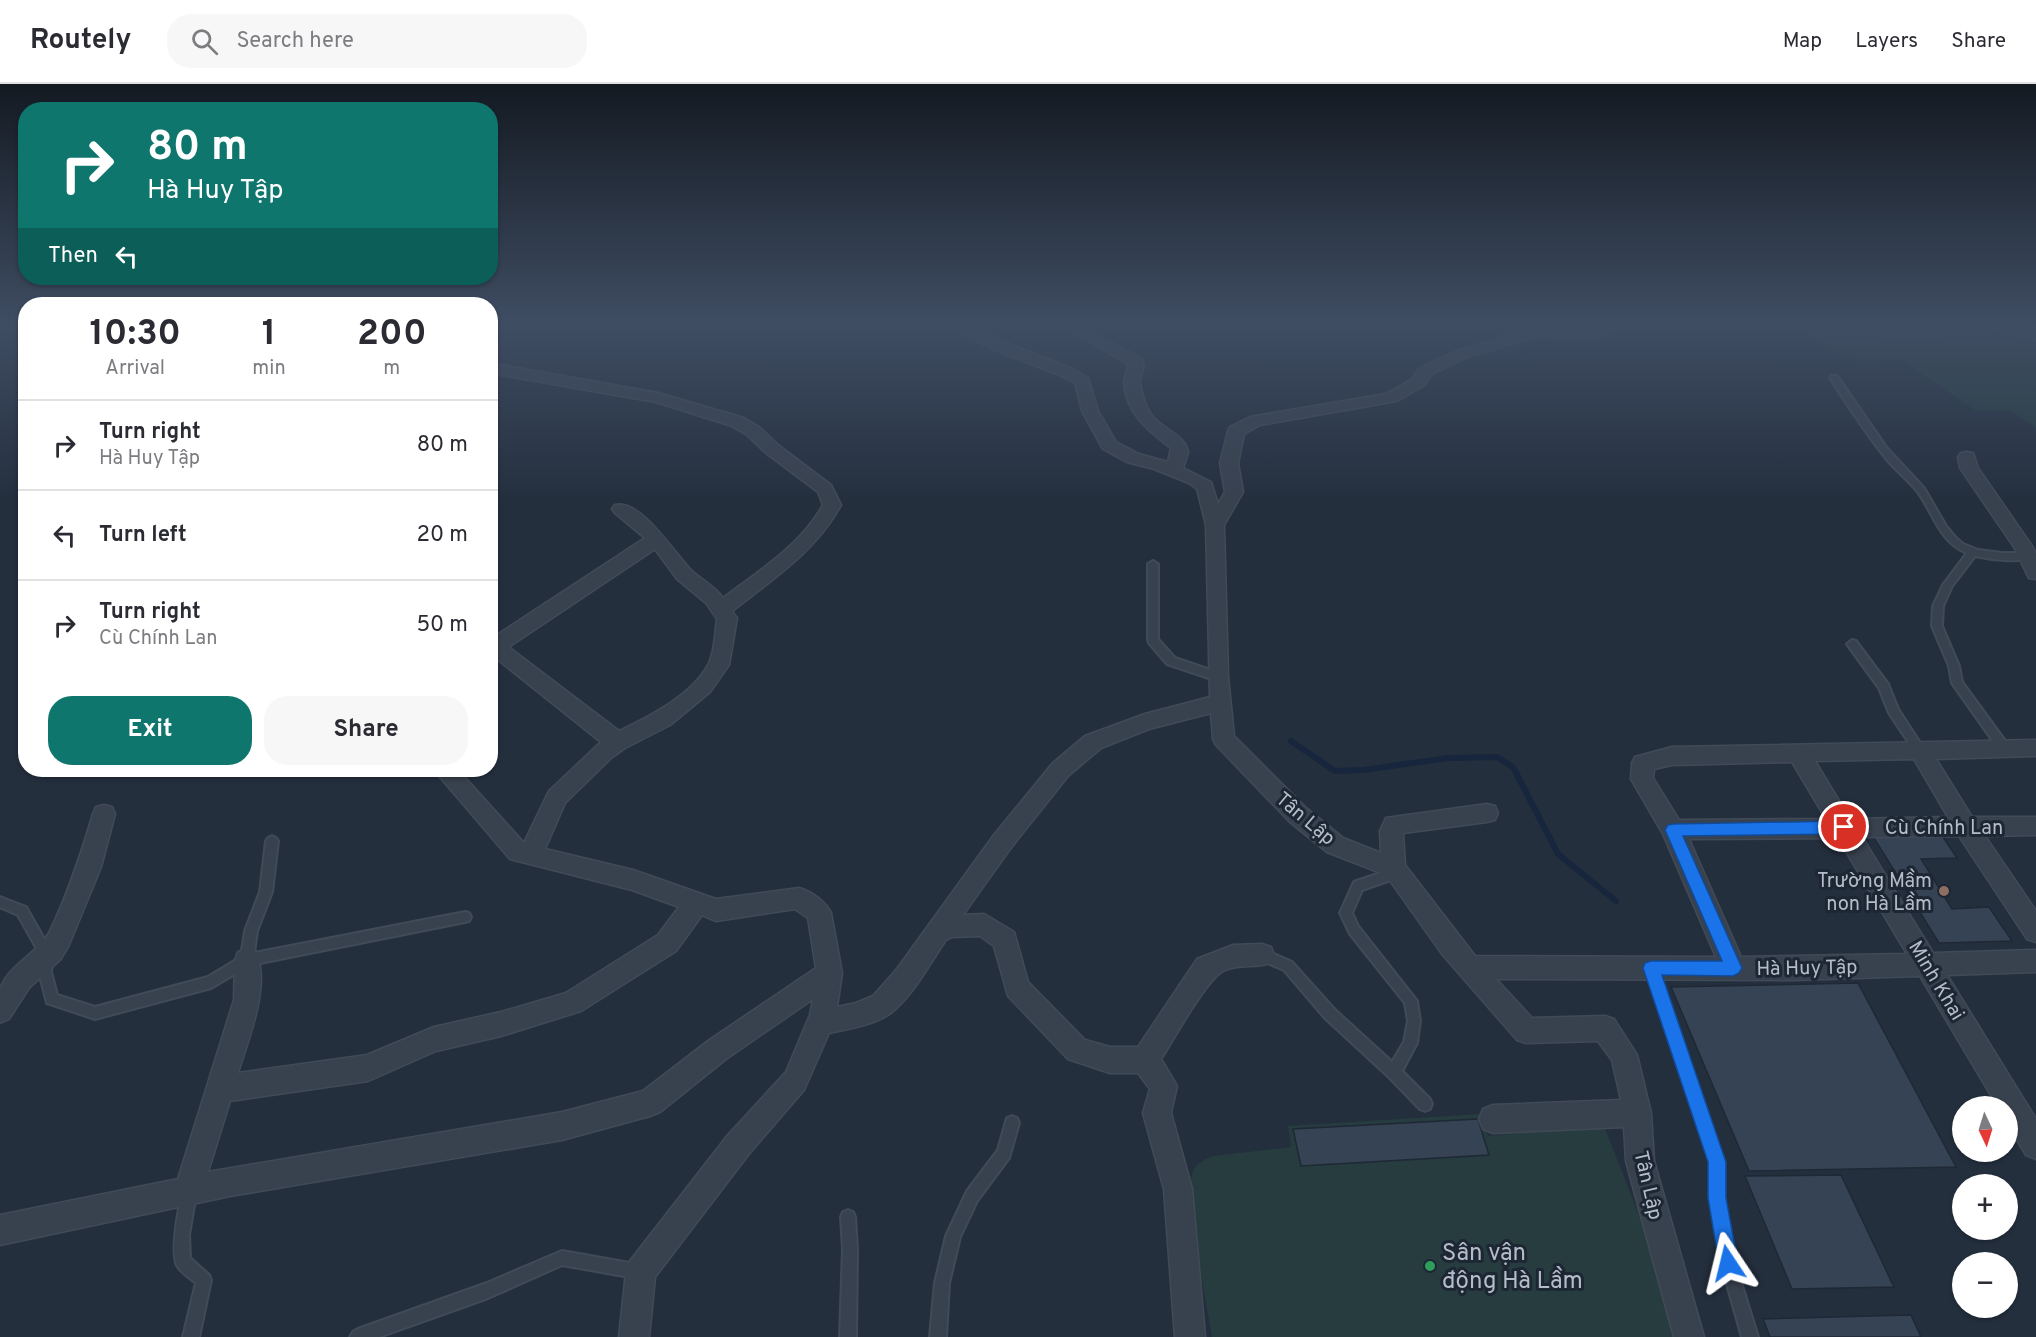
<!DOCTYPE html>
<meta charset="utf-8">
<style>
body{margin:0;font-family:Overpass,sans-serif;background:#f7f7f7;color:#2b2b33;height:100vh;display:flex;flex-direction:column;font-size:22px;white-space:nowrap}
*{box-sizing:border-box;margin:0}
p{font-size:20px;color:#7c7c81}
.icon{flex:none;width:33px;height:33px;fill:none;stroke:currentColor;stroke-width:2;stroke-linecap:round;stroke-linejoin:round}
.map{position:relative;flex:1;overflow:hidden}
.side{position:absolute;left:18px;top:213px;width:480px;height:480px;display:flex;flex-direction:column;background:#fff;border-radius:24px;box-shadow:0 2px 4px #0004}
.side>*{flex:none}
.guide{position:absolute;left:18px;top:18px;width:480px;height:183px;border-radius:24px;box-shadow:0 2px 4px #0004;background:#0f766e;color:#fff;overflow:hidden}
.needle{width:39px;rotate:176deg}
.controls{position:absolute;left:1952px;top:1012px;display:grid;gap:12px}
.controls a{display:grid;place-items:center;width:66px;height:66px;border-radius:50%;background:#fff;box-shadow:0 2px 4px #0004;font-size:30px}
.pin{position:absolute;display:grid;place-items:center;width:51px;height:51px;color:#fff;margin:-26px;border:3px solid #fff;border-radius:50%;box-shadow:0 2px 6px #0007}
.me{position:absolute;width:66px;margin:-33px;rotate:350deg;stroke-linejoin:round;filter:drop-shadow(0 0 4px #0008)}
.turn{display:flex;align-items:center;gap:21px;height:126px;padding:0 30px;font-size:27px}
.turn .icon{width:78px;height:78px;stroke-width:2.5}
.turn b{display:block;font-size:42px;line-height:51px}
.then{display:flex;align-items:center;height:57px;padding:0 30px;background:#0003;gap:12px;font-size:22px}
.eta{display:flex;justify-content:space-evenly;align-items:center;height:102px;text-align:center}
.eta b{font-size:36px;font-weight:700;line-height:42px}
.action{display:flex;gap:12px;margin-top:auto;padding:12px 30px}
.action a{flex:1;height:69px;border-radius:24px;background:#0f766e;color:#fff;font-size:24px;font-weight:700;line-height:69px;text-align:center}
.action a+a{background:#f7f7f7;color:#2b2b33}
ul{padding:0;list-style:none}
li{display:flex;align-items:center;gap:18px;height:90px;padding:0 30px;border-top:2px solid #e1e1e2}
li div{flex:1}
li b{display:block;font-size:22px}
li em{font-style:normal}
header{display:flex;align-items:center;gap:36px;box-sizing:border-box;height:84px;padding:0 30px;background:#fff;border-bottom:2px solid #e1e1e2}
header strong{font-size:28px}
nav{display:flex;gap:33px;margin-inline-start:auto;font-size:21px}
.search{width:420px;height:54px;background:#f7f7f7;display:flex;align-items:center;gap:15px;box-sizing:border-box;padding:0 21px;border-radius:24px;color:#7c7c81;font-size:22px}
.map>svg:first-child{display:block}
.green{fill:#263c3f}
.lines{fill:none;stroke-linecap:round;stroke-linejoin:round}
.stream{stroke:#17263c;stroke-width:6}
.building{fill:#364354;stroke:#1f2835;stroke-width:1.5}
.lane-casing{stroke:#414a57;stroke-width:4}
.street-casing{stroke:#414a57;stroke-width:3}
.lane{fill:#38414e;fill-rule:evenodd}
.street{fill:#38414e;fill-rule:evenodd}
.route{fill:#1a73e8;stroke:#114b97;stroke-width:1.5}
.education-dot{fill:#8d6e63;stroke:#1d2633;stroke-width:2}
.leisure-dot{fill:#2e9e5b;stroke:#1d2633;stroke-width:2}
.labels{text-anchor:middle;stroke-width:6;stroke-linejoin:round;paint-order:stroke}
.street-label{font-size:20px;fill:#b4bcc9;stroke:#1d2633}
.poi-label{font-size:20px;fill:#b4bcc9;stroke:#1d2633;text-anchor:end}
.near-poi-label{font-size:24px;fill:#b4bcc9;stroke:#1d2633;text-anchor:start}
</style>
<header>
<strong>Routely</strong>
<div class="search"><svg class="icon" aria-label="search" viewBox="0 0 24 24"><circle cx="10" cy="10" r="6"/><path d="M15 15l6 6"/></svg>Search here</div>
<nav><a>Map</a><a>Layers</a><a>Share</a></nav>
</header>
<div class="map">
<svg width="2036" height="1253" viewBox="0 0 2036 1253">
<rect width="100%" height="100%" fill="#242f3e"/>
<g class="green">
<path d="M 1755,241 L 2036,241 L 2036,344 L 2009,326 L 1976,327 L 1902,276 L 1858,278 L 1843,273 L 1804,250 Z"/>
<path d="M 1480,1030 L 1488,1052 L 1604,1042 L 1687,1253 L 1212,1253 C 1208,1224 1182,1105 1194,1085 C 1197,1079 1206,1075 1213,1072 L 1291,1063 L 1288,1042 Z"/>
</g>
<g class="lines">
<path class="stream" d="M 1291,657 L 1335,687 L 1363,686 L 1448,674 L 1497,673 L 1513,683 L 1558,770 L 1616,817"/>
</g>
<g class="building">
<path d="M 1937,744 L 1957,774 L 1921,775 L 1952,825 L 1989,823 L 2012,857 L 1939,859 L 1869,746 Z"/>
<path d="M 1858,899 L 1956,1083 L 1749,1087 L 1671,903 Z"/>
<path d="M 1478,1035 L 1489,1071 L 1301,1082 L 1293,1045 Z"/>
<path d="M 1841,1091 L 1894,1203 L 1792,1205 L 1745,1092 Z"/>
<path d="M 1911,1231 L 1921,1253 L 1770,1253 L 1763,1235 Z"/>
</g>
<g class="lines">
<g class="lane-casing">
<g id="lane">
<path d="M 1864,241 C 1880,240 1895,250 1911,250 C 1928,250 1943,240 1959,241 C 1934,259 1889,259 1864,241 Z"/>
<path d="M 1831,292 L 1837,292 L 1886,363 L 1924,404 L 1946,442 L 1956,454 L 1963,460 L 1978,466 L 2002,469 L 2027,469 L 2032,472 C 2021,480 1989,475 1975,472 L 1952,502 L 1943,522 L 1942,542 L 1959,582 L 1962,598 L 2008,661 L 2009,664 L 2008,667 L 2000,667 L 1952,599 L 1949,582 L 1932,542 L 1933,522 L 1943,501 L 1967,469 C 1938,457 1934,429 1917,407 C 1908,396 1897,387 1888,377 C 1867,351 1848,322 1830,294 Z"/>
<path d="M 1153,477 L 1158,480 L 1158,555 L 1175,574 L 1222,590 L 1223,593 L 1222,596 L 1218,597 L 1167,580 L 1149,559 L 1148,556 L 1148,480 Z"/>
<path d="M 1852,556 L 1856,557 L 1888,600 L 1898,625 L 1924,665 L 1923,668 L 1915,668 L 1889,629 L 1879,604 L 1847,560 Z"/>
<path d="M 272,752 L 276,754 L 278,757 L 272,808 L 257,847 L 254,869 L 465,828 L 469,829 L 471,833 L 469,837 L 465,838 L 250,881 L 211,904 L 95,935 L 47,919 L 39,888 L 41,872 L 18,831 L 0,823 L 0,813 L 26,823 L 53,871 L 51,888 L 57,911 L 95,923 L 208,893 L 241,873 L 245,847 L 260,808 L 266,757 L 268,754 Z"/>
<path d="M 1398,783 L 1402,784 L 1404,788 L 1402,792 L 1362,806 L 1352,829 L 1358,842 L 1417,917 L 1420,937 L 1417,959 L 1402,987 L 1430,1015 L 1432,1020 L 1430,1025 L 1425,1027 L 1420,1025 L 1389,993 L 1325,934 L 1284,886 L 1258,875 L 1256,871 L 1258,867 L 1262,865 L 1292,878 L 1335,926 L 1392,978 L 1404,958 L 1408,937 L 1405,919 L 1350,850 L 1340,829 L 1354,798 Z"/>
<path d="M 1651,878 L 1655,880 L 1657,884 L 1724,1078 L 1724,1114 L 1735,1179 L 1758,1253 L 1742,1253 L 1721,1179 L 1710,1114 L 1710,1078 L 1645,884 L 1647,880 Z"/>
<path d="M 1012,1032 L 1017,1034 L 1019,1039 L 1009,1074 L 977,1117 L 960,1153 L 949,1199 L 946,1253 L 930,1253 L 935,1199 L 946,1152 L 967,1107 L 998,1066 L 1007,1034 Z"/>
<path d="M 189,1102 L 194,1104 L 196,1109 L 189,1151 L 190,1174 L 209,1191 L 211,1196 L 199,1253 L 183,1253 L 196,1199 C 190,1194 182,1189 178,1183 C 169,1171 179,1124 182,1109 L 184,1104 Z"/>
<path d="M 848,1126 L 853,1128 L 855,1133 L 857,1165 L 856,1253 L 840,1253 L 843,1165 L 841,1133 L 843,1128 Z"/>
<path d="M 562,1167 L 641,1181 L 646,1183 L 648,1188 L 646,1193 L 641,1195 L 562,1181 L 488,1214 L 379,1253 L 350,1253 L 353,1248 L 358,1245 L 487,1199 Z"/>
</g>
</g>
<g class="street-casing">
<g id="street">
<path d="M 953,241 L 971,241 L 999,256 L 1073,285 L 1088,294 L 1098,327 L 1116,358 L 1139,370 L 1168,378 L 1171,364 C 1149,347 1126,330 1124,299 C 1124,293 1128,287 1128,280 L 1061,241 L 1079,241 L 1142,275 C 1146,284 1141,288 1140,297 C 1140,305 1146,323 1150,329 C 1160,345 1186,350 1188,369 L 1183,384 L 1211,398 L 1218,420 L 1225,408 L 1220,379 L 1228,347 L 1230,343 L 1250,333 L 1386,310 L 1411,296 L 1420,284 L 1457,267 L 1530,245 L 1592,244 L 1599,241 L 1613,241 L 1612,247 L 1594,254 L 1536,253 L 1467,273 L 1432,290 L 1423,302 L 1397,317 L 1260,341 L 1244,350 L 1238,379 L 1243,408 L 1224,441 L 1228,593 L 1234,652 L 1306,724 L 1343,754 L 1381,769 L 1380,747 L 1386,734 L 1487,720 L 1495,722 L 1498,729 L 1495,736 L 1487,738 L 1403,749 L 1405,781 L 1475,872 L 1716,873 L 1663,750 L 1631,695 L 1632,679 L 1635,673 L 1672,663 L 2036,656 L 2036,672 L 1936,675 L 1972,733 L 2036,733 L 2036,751 L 1985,752 L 2036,827 L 2036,858 L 2027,855 L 1959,752 L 1862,753 L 1933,869 L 2036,866 L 2036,888 L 1947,891 L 2036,1035 L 2036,1075 L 2026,1071 L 2007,1039 L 2007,1023 L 1998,1023 L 1920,892 L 1792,896 L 1496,895 L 1532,934 L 1605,932 L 1614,935 L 1637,971 L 1651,1029 L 1654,1077 L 1704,1253 L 1674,1253 L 1626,1077 L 1624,1043 L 1493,1049 L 1483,1045 L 1479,1035 L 1483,1025 L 1493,1021 L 1621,1016 L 1612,976 L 1598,957 L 1526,959 L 1517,956 L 1442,870 L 1386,791 L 1327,768 L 1290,738 L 1216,661 L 1213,655 L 1211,629 L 1149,645 L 1101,664 L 1068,692 L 1010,765 L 963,831 L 984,830 L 1014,848 L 1028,898 L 1085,956 L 1110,963 L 1138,963 L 1197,875 L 1233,861 L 1262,860 L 1271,863 L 1274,871 L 1271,879 C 1256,884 1240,880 1225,886 C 1208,892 1173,957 1161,975 L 1177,1002 L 1171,1029 L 1192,1105 L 1205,1253 L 1175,1253 L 1164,1105 L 1143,1029 L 1150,1005 L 1138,989 L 1110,989 L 1068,975 L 1008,912 L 994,862 L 980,852 L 952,853 L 946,856 C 930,879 914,910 892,928 C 875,941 849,945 829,949 L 804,1006 L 748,1071 L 655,1193 L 649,1253 L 619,1253 L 626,1188 L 630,1177 L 728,1051 L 786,988 L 810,931 L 813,915 L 726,975 L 660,1028 L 650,1032 L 562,1056 L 230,1112 L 0,1161 L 0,1131 L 178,1095 L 234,916 L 235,876 L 238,868 L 247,865 L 256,868 C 271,902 248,955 238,989 L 367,971 L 434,943 L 501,928 L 566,909 L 658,851 L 679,823 L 632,806 L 510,775 L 434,686 L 458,686 L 524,759 L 549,707 L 601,658 L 497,575 L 490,561 L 494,553 L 645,454 L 615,429 L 612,425 L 615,421 C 640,414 675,470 691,486 C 701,496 715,502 723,514 C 759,487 801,461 823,421 L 818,408 L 766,369 L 747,351 L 732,342 L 656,318 L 490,289 L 490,279 L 658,309 L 744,334 L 759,343 L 778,361 L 831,401 L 841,421 C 816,467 773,495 732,527 L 737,534 L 729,581 L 710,608 L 670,641 L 625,664 L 611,674 L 565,719 L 545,765 L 633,786 L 716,815 L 799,804 C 812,808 825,817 831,829 L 842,889 L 837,923 L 856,919 L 873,912 L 897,885 L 994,751 L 1052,680 L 1085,652 L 1145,630 L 1210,613 L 1206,441 L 1197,405 L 1189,399 L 1154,385 L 1127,378 L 1103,365 L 1082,327 L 1075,299 C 1046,282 971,263 953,241 ZM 655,465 L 677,495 L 706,519 L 717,535 C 715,548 715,569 708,581 C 692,611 649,633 619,647 L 511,565 L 510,562 ZM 1914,675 L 1948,733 L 1850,735 L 1815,677 ZM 1792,678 L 1826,735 L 1679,736 L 1653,694 L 1654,685 L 1672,681 ZM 1838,754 L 1907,870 L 1741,873 L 1689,755 ZM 795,825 L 808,834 L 816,884 L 708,957 L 643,1007 L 562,1028 L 208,1088 L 230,1017 L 368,997 L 436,967 L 501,952 L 581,927 L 676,867 L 702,831 L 716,837 Z"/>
<path d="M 1984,241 L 2010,241 L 2036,246 L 2036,256 L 1987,244 Z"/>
<path d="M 1967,368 L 1973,369 L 1978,384 L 2032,462 L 2036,470 L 2036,495 L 2029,494 L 2014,463 L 1960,384 L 1958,373 L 1961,369 Z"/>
<path d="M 104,721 L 112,723 L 115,730 L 101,783 L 68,863 L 60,876 L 29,904 L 9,935 L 0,939 C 0,929 0,917 0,907 C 4,884 39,869 50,847 C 68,810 81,770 93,730 L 96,723 Z"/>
</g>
</g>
<use href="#lane" class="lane"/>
<use href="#street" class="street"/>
</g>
<linearGradient id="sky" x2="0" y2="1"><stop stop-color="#141a22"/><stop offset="0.58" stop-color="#3f4d63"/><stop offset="1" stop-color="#3f4d63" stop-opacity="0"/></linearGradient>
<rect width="2036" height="416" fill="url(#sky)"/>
<path class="route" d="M 1844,737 L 1849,739 L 1851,743 L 1849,748 L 1844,750 L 1683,752 L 1742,884 L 1739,889 L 1733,892 L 1662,891 L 1726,1078 L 1726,1114 L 1738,1179 L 1735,1186 L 1728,1188 L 1722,1186 L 1719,1179 L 1708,1114 L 1708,1078 L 1643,884 L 1645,879 L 1651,877 L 1722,877 L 1665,746 L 1668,741 L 1673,740 Z"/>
<circle class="education-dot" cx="1944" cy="807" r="6"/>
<circle class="leisure-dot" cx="1430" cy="1182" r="6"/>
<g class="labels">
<g class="street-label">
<text transform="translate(1306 734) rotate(40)" y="7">Tân Lập</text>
<text x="1944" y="750">Cù Chính Lan</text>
<text transform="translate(1807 883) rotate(-1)" y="7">Hà Huy Tập</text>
<text transform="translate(1937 896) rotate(59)" y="7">Minh Khai</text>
<text transform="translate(1649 1101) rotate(77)" y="7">Tân Lập</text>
</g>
<g class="poi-label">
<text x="1932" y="803">Trường Mầm<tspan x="1932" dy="23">non Hà Lầm</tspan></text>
</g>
<g class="near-poi-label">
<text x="1442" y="1176">Sân vận<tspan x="1442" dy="28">động Hà Lầm</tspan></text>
</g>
</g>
</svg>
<div class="controls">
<a><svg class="needle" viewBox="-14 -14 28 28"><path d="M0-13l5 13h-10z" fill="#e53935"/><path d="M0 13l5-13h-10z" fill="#7c7c81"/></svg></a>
<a>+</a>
<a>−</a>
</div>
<div class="pin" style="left:1844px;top:743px;background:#d93025"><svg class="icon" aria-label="arrive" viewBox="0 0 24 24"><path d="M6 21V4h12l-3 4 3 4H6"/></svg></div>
<svg class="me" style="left:1728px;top:1179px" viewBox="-20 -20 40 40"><path d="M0-17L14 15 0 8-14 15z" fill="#1a73e8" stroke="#fff" stroke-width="4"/></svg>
<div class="guide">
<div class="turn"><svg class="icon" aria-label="right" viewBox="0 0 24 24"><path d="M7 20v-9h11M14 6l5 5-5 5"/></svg><div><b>80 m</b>Hà Huy Tập</div></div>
<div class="then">Then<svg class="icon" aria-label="left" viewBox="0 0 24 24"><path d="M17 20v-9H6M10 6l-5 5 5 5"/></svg></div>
</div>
<section class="side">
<div class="eta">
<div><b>10:30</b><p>Arrival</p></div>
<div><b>1</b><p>min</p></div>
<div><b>200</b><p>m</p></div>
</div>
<ul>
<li><svg class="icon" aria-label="right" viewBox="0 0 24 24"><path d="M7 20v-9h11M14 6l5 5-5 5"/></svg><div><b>Turn right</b><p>Hà Huy Tập</p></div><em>80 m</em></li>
<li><svg class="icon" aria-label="left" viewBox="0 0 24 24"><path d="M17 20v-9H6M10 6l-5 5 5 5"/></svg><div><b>Turn left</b></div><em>20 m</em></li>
<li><svg class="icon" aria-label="right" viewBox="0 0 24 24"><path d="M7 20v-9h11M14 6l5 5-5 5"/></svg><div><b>Turn right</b><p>Cù Chính Lan</p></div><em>50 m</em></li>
</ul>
<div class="action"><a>Exit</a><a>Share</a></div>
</section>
</div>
